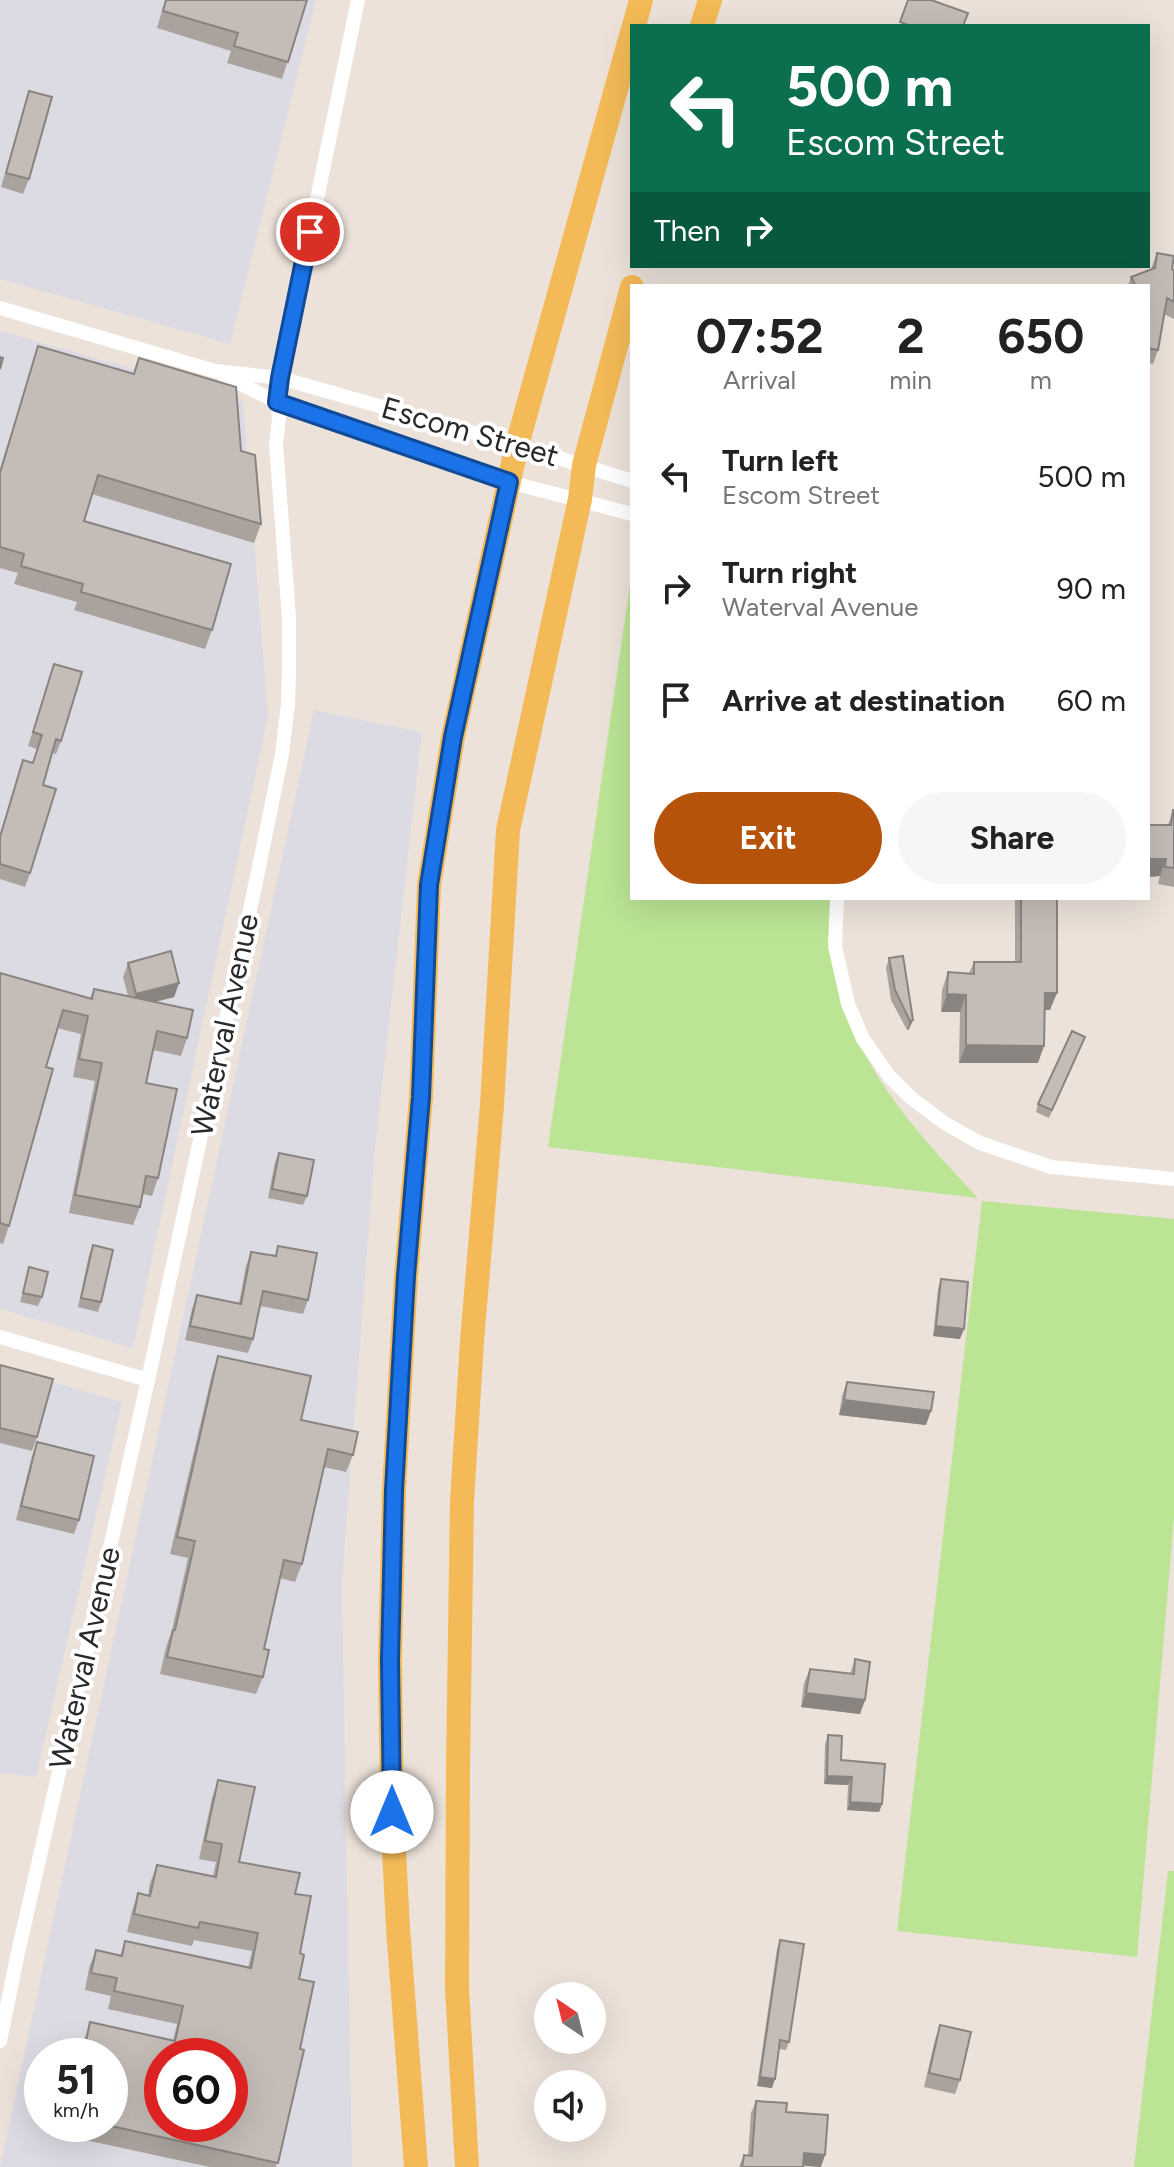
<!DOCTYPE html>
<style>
body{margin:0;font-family:Figtree,sans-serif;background:#f6f6f6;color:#222;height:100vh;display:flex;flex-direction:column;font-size:30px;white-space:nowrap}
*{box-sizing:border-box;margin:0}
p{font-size:26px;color:#767676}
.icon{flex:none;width:44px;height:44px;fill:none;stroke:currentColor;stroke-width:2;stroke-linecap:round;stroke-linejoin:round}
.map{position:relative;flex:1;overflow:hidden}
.drawer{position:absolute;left:630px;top:284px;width:520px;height:616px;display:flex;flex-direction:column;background:#fff;border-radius:0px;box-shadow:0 8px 32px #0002}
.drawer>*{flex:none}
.hud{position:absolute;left:630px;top:24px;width:520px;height:244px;border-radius:0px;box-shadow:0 8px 32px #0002;background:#0b6e4f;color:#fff;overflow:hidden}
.needle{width:52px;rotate:325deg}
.tools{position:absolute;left:534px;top:1982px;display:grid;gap:16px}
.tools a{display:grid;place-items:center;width:72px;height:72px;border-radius:50%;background:#fff;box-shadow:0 8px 32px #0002;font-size:40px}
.speed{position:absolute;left:24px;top:2038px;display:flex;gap:16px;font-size:40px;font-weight:700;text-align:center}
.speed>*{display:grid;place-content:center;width:104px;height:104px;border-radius:50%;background:#fff;box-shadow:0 8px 32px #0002;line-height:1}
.speed small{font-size:20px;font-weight:400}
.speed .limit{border:12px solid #d22;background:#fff;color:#111}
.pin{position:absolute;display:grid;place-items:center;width:68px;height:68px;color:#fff;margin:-34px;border:4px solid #fff;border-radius:50%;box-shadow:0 2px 8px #0007}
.me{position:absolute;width:88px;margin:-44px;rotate:0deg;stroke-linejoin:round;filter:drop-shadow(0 0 6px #0008)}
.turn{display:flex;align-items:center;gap:28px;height:168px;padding:0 24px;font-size:36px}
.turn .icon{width:104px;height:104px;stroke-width:2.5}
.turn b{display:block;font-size:56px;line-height:68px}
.then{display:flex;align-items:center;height:76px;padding:0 24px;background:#0003;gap:16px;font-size:30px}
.eta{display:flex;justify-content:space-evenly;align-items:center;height:136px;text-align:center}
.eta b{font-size:48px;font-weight:700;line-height:56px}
.button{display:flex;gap:16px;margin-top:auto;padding:16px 24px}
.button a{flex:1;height:92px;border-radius:48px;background:#b45309;color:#fff;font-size:32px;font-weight:700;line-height:92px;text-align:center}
.button a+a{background:#f6f6f6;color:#222}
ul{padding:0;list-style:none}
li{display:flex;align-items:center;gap:24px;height:112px;padding:0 24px}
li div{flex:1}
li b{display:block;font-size:30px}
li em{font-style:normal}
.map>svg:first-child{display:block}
.industrial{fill:#dcdbe4;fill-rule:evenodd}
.green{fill:#bbe495}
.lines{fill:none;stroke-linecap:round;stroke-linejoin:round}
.street{stroke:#fff;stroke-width:14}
.primary{stroke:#f4ba57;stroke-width:24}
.wall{fill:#a9a29d}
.shaded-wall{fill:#898480}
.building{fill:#c4bcb7;stroke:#898480;stroke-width:2;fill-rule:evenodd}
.route-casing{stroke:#114b97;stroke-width:20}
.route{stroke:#1a73e8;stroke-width:14}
.labels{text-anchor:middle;stroke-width:8;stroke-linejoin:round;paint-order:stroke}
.street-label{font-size:30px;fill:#292929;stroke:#fff}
</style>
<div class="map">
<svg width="1174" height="2167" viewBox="0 0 1174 2167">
<rect width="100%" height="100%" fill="#ece2da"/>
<g class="industrial">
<path d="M 0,0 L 316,0 L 230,344 L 0,279 Z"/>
<path d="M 0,331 L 243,400 L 268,716 L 133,1348 L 0,1309 Z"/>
<path d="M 314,710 L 422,732 L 375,1148 L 342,1583 L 352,2167 L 0,2167 ZM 42,2056 L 110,2056 L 110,2124 L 42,2124 ZM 162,2056 L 230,2056 L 230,2124 L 162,2124 Z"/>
<path d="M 0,1367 L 122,1402 L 36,1777 L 0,1773 Z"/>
</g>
<g class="green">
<path d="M 632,571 L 632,898 L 838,898 C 839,924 835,953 839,978 C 855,1069 918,1133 978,1198 L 548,1147 Z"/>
<path d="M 982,1201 L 1174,1219 L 1174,1517 L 1137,1957 L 897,1931 Z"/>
<path d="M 1168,1871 L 1174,1871 L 1174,2167 L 1134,2167 Z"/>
</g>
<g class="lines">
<g class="street">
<path d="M 0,308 L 215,371 L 280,378 L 517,445 L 632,481"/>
<path d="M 223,375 L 277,402 L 308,414 L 509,482 L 632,514"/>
<path d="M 837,898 L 835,946 L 848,1004 L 863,1039 L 889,1076 L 911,1098 L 946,1124 L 980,1143 L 1051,1167 L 1174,1179"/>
<path d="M 0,1337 L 148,1380"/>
<path d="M 0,2041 L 17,1957 L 148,1380 L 254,891 L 282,754 L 288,704 L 289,673 L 289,618 L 276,444 L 279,418 L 277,402 L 280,378 L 358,0"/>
</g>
<g class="primary">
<path d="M 634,26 L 641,0"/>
<path d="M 702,26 L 710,0"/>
<path d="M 416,2167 L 398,1928 L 392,1812 L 390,1660 L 394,1490 L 406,1276 L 421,1097 L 429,885 L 453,737 L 517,445 L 632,32"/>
<path d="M 467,2167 L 457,1987 L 458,1766 L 462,1501 L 472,1341 L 492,1105 L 508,830 L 580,499 L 584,465 L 632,287"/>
</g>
</g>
<g class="wall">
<path d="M 165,0 L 307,0 L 282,79 L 227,63 L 231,51 L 157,28 Z"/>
<path d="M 29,91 L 29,179 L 23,194 L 1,187 Z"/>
<path d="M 1157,253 L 1174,271 L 1174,319 L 1164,314 L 1158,350 L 1153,364 L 1148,363 L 1148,286 L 1128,286 L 1131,277 L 1151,269 Z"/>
<path d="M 38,346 L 133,374 L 139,358 L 241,451 L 261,524 L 254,543 L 92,494 L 84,521 L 212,630 L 205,649 L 74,610 L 77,602 L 14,584 L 18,573 L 0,568 L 0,469 Z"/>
<path d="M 54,664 L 61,741 L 56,754 L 52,753 L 43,785 L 30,873 L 25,887 L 0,879 L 0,834 L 23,760 L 32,763 L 37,749 L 28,746 Z"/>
<path d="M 1173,810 L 1174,810 L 1174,887 L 1158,884 L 1160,876 L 1148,877 L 1148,825 L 1168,825 Z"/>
<path d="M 1015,898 L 1057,898 L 1050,1010 L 1044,1010 L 1038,1063 L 959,1063 L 960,1012 L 941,1012 L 942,990 L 948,972 L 969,973 L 974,962 L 1015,962 Z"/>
<path d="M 889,958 L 913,1020 L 909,1029 L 907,1030 L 891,1000 L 886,968 Z"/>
<path d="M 128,963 L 179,983 L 174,997 L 155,1002 L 187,1038 L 181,1056 L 153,1050 L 146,1083 L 158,1178 L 152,1196 L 143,1194 L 140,1207 L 133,1225 L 69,1213 L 95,1081 L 73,1077 L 81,1034 L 57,1028 L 46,1067 L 9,1226 L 3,1244 L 0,1243 L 0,973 L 90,998 L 94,989 L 128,996 L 123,977 Z"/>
<path d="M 1085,1037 L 1049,1118 L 1036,1112 L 1038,1104 Z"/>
<path d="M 279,1153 L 307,1196 L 303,1205 L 268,1198 L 275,1162 Z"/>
<path d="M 93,1245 L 101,1302 L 98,1312 L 78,1307 L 89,1255 Z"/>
<path d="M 278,1246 L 308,1300 L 303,1314 L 260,1306 L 253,1339 L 248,1353 L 185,1340 L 192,1309 L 197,1295 L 239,1303 L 246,1266 L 251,1252 L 275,1256 Z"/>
<path d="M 29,1268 L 42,1297 L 38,1306 L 20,1302 Z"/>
<path d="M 941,1279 L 960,1339 L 933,1336 L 938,1289 Z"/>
<path d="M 218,1356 L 301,1420 L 353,1455 L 346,1472 L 324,1467 L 302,1564 L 295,1582 L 280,1578 L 264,1649 L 263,1677 L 256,1694 L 160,1674 L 166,1647 L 172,1630 L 188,1558 L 170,1554 L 212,1374 Z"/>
<path d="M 0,1365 L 37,1437 L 32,1451 L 0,1443 Z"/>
<path d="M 847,1382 L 926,1425 L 839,1415 L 842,1396 Z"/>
<path d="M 37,1442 L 79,1520 L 74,1534 L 16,1520 L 32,1456 Z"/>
<path d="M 855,1659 L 865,1700 L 860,1714 L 801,1707 L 804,1683 L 810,1669 L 850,1674 Z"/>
<path d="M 828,1735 L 841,1760 L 882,1804 L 879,1812 L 847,1810 L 848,1785 L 824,1784 L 825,1744 Z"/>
<path d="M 218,1780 L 239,1862 L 295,1894 L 300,1953 L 300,2049 L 276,2167 L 210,2167 L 62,2135 L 65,2124 L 110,2124 L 110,2056 L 80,2056 L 84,2040 L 90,2022 L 173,2041 L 177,2024 L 108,2009 L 111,1996 L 85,1990 L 89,1968 L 96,1950 L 120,1956 L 125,1941 L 248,1968 L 252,1951 L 194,1940 L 192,1946 L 127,1932 L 132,1911 L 138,1893 L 148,1895 L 150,1883 L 157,1865 L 213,1876 L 216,1862 L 199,1859 L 212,1798 Z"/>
<path d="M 780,1940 L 789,2042 L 786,2050 L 779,2049 L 772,2088 L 757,2086 L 777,1949 Z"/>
<path d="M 940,2025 L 960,2080 L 955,2094 L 924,2087 L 935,2040 Z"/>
<path d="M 756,2101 L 786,2112 L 821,2167 L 803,2166 L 803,2167 L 739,2167 L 744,2155 L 748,2155 L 751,2113 Z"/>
</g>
<g class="shaded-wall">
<path d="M 1148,859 L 1166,859 L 1160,876 L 1148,877 Z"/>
<path d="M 179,983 L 174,997 L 131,1008 L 136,994 Z"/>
<path d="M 1045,993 L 1057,993 L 1050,1010 L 1038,1010 Z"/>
<path d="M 947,994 L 966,995 L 960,1012 L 941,1012 Z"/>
<path d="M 913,1020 L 909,1029 L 907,1030 L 910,1021 Z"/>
<path d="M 966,1045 L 1044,1046 L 1038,1063 L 959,1063 Z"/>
<path d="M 936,1326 L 964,1329 L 960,1339 L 933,1336 Z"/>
<path d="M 844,1400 L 931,1411 L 926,1425 L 839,1415 Z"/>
<path d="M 806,1693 L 865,1700 L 860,1714 L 801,1707 Z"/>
<path d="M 827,1776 L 852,1777 L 848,1785 L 824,1784 Z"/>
<path d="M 850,1802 L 882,1804 L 879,1812 L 847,1810 Z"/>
<path d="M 760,2077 L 775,2079 L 772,2088 L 757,2086 Z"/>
<path d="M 804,2153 L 825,2155 L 821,2167 L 800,2165 Z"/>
</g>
<g class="building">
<path d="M 166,0 L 307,0 L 288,62 L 234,46 L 238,33 L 163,11 Z"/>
<path d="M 908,0 L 931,0 L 968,13 L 963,26 L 911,26 L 900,22 Z"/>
<path d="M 29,91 L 52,97 L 29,179 L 6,173 Z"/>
<path d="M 1157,253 L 1174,256 L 1172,269 L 1174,271 L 1174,302 L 1167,298 L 1158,350 L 1148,348 L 1148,286 L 1136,286 L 1131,277 L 1155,268 Z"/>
<path d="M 38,346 L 134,374 L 139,358 L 236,387 L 241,451 L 255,455 L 261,524 L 98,475 L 84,521 L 231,564 L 212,630 L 81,592 L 83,584 L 21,566 L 24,554 L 0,547 L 0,473 Z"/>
<path d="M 0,357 L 3,358 L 0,369 Z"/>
<path d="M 54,664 L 82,672 L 61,741 L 56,739 L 43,785 L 56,789 L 30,873 L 0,864 L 0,837 L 23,760 L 33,763 L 42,735 L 33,732 Z"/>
<path d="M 1173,810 L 1174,810 L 1174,868 L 1165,867 L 1166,859 L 1148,859 L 1148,825 L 1171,825 Z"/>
<path d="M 1021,898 L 1057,898 L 1057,993 L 1045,993 L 1044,1046 L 966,1045 L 966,995 L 947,994 L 948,972 L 974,974 L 974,962 L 1021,962 Z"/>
<path d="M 171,951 L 179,983 L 136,994 L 128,963 Z"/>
<path d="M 903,956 L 913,1020 L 910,1021 L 895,990 L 889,958 Z"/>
<path d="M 0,973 L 92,999 L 94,989 L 193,1010 L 187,1038 L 157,1031 L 146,1083 L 177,1089 L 158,1178 L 146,1176 L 140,1207 L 75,1195 L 102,1063 L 79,1059 L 88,1016 L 63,1010 L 46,1067 L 53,1069 L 9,1226 L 0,1223 Z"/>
<path d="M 1072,1031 L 1085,1037 L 1052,1110 L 1038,1104 Z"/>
<path d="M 279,1153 L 314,1160 L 307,1196 L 272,1189 Z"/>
<path d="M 93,1245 L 113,1250 L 101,1302 L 81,1298 Z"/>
<path d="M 278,1246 L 317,1253 L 308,1300 L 263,1291 L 253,1339 L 190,1326 L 197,1295 L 241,1304 L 251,1252 L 276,1256 Z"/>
<path d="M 29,1267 L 48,1272 L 42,1297 L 23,1293 Z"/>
<path d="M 941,1279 L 968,1282 L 964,1329 L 936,1326 Z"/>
<path d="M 218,1356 L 311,1376 L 301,1420 L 358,1432 L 353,1455 L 328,1449 L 302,1564 L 284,1560 L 264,1649 L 269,1650 L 263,1677 L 167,1657 L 173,1630 L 175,1630 L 195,1541 L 177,1537 Z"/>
<path d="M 0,1365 L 53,1379 L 37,1437 L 0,1428 Z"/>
<path d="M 847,1382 L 934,1392 L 931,1411 L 844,1400 Z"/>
<path d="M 37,1442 L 94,1456 L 79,1520 L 21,1506 Z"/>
<path d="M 855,1659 L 870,1662 L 865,1700 L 806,1693 L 810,1669 L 854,1674 Z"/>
<path d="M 828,1735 L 842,1736 L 841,1760 L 885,1764 L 882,1804 L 850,1802 L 852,1777 L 827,1776 Z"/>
<path d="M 218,1780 L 255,1787 L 239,1862 L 300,1873 L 295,1894 L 311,1896 L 300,1953 L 304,1955 L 299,1979 L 314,1982 L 300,2049 L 304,2050 L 278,2163 L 102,2124 L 110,2124 L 110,2056 L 83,2056 L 90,2022 L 175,2041 L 183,2006 L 114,1991 L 117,1978 L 91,1973 L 96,1950 L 122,1956 L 125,1941 L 251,1968 L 258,1933 L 200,1922 L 198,1928 L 134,1914 L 138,1893 L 150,1896 L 157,1865 L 216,1877 L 222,1844 L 205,1841 ZM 162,2056 L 230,2056 L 230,2124 L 162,2124 Z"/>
<path d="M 780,1940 L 804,1944 L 789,2042 L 780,2040 L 775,2079 L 760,2077 Z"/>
<path d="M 940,2025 L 971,2032 L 960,2080 L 929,2073 Z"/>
<path d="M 756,2101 L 787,2103 L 786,2112 L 828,2115 L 825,2155 L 804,2153 L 803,2167 L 742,2167 L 744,2155 L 752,2156 Z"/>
</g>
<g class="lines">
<g class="route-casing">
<path id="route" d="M 310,232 L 280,378 L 277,402 L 509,482 L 453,737 L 429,885 L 421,1097 L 406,1276 L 394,1490 L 390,1660 L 392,1812"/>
</g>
<use href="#route" class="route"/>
</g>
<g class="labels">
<g class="street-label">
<text transform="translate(470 432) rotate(16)" y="10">Escom Street</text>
<text transform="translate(225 1025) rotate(-78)" y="10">Waterval Avenue</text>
<text transform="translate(85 1658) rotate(-77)" y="10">Waterval Avenue</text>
</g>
</g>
</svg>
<div class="tools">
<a><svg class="needle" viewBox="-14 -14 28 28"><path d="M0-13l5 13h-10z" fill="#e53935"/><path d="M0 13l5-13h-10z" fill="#767676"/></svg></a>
<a><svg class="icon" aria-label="sound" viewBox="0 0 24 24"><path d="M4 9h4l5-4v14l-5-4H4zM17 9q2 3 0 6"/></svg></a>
</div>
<div class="speed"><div>51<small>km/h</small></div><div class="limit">60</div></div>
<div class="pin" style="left:310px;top:232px;background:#d93025"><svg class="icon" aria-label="arrive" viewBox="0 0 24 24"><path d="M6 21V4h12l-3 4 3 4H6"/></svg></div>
<svg class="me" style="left:392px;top:1812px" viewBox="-20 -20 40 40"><circle r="19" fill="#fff"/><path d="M0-13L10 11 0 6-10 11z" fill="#1a73e8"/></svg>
<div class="hud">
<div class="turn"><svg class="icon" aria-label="left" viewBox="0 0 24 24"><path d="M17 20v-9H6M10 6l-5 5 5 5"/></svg><div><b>500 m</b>Escom Street</div></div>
<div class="then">Then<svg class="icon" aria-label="right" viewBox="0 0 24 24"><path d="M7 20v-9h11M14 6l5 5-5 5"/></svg></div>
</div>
<section class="drawer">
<div class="eta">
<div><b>07:52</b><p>Arrival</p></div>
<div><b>2</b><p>min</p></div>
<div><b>650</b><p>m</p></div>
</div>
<ul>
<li><svg class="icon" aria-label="left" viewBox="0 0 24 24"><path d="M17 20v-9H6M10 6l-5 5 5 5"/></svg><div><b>Turn left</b><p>Escom Street</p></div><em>500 m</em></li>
<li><svg class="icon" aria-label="right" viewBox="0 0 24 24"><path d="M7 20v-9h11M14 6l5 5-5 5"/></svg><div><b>Turn right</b><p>Waterval Avenue</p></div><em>90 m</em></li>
<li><svg class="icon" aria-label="arrive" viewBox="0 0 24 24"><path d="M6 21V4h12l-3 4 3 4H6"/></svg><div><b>Arrive at destination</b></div><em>60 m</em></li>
</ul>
<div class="button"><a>Exit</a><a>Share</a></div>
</section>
</div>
